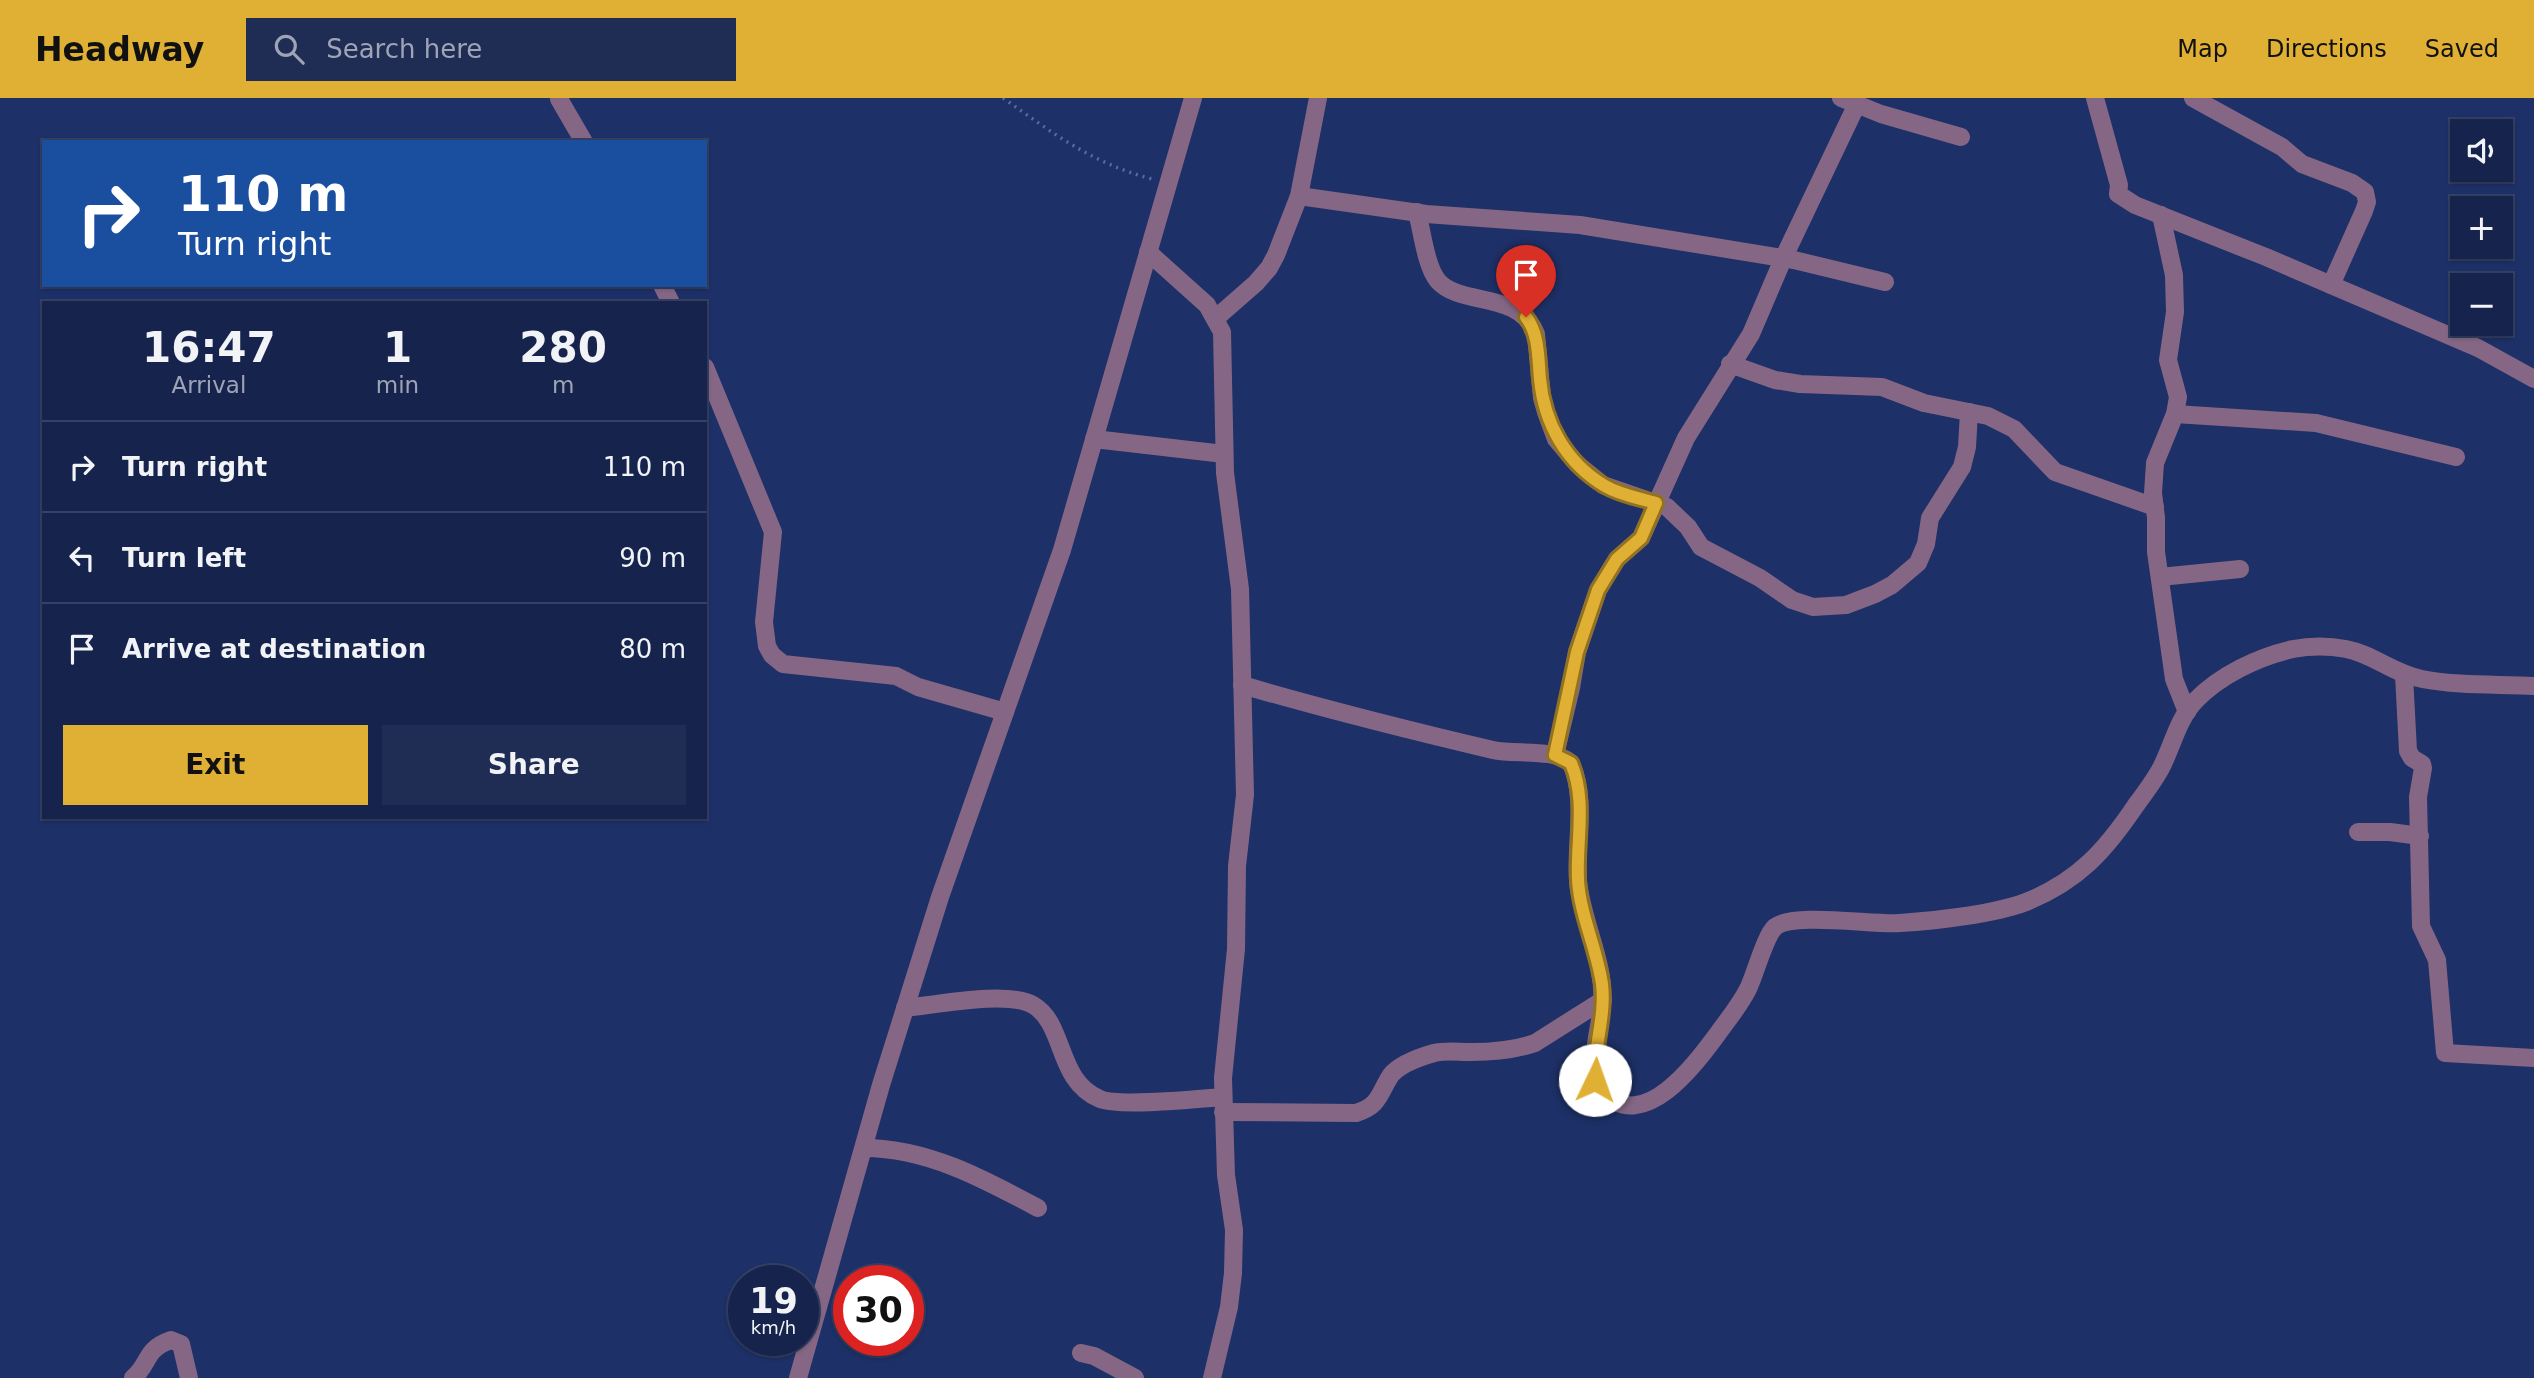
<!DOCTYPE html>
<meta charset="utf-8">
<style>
body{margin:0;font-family:"DejaVu Sans",sans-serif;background:#1f2c54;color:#f1f3f6;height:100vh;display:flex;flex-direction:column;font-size:26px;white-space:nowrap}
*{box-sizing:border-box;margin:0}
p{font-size:23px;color:#9ea4b6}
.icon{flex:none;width:38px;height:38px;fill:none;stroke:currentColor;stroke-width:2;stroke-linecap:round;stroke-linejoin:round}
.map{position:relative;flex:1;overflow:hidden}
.side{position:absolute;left:42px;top:203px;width:665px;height:518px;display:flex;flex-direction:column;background:#16244d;border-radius:0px;box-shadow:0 2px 5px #0004,0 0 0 2px #354165}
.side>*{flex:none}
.banner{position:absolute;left:42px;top:42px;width:665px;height:147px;border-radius:0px;box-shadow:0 2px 5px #0004,0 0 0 2px #354165;background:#1a4fa0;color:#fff;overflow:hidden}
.fabs{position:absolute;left:2450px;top:21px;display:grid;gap:14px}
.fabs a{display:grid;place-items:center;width:63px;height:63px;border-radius:0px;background:#16244d;box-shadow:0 2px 5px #0004,0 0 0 2px #354165;font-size:35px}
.speed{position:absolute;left:728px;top:1167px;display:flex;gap:14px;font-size:35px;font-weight:700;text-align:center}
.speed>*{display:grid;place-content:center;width:91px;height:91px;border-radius:50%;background:#16244d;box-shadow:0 2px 5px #0004,0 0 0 2px #354165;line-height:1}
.speed small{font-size:18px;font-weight:400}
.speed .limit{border:10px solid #d22;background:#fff;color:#111}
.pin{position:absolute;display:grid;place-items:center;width:60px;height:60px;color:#fff;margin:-72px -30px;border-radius:50% 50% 50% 0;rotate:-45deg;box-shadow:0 0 7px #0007}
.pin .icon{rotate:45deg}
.me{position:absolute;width:77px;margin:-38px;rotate:3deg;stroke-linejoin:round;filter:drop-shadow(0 0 5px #0008)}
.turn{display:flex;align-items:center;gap:24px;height:147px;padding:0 21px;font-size:32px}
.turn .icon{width:91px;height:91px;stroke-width:2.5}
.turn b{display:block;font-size:49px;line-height:60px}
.eta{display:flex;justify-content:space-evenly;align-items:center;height:119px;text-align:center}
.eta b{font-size:42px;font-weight:600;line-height:49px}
.action{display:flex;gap:14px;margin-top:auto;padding:14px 21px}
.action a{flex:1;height:80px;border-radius:0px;background:#dfb034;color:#111;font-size:28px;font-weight:600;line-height:80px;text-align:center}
.action a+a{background:#1f2c54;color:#f1f3f6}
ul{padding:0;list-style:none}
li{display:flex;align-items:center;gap:21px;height:91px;padding:0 21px;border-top:2px solid #354165}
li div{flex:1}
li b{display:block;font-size:26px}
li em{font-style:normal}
header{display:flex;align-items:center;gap:42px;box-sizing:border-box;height:98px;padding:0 35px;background:#dfb034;color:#111}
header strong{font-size:33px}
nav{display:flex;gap:38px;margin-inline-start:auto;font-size:24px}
.search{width:490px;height:63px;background:#1f2c54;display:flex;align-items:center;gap:18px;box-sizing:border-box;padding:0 24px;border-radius:0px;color:#9ea4b6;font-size:26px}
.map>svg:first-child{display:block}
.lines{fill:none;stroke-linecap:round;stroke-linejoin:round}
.path{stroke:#5a6c9b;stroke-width:3.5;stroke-dasharray:2 5;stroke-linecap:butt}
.minor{stroke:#856785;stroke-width:18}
.route-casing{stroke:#917222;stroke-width:18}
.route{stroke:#dfb034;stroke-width:12}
</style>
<header>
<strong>Headway</strong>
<div class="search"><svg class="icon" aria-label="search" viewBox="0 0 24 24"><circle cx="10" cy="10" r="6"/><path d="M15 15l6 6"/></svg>Search here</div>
<nav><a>Map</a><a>Directions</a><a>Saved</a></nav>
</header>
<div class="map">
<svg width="2534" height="1280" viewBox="0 0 2534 1280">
<rect width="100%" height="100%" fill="#1d3067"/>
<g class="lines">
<path class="path" d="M 1003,0 C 1053,35 1091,65 1152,81"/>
<g class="minor">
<path d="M 1841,0 L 1881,16 L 1961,39"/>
<path d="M 2095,0 L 2119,87 L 2118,96 L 2135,107 L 2266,159 L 2478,250 L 2534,281"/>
<path d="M 2193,0 L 2282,49 L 2302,66 L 2352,85 L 2365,94 L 2367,104 L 2364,113 L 2331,187"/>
<path d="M 559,1 L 584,44"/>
<path d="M 1299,98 L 1426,116 L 1580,127 L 1794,162 L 1885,184"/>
<path d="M 1417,114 C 1422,133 1426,169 1438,183 C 1461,209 1519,192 1536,236 L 1542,300 L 1546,314 L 1556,341 L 1577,366 L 1603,387 L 1667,409 L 1688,429 L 1701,449 L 1760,480 L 1792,502 L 1813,509 L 1846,507 L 1875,496 L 1892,487 L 1918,465 L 1926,446 L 1930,420 L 1962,369 L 1967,349 L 1969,314"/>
<path d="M 2161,117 L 2174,177 L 2175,214 L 2168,262 L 2178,299 L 2175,316 L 2155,365 L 2153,395 L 2156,420 L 2156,454 L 2174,581 L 2187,614"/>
<path d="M 1148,154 L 1207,207 L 1222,234 L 1225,375 L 1240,491 L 1245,697 L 1237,768 L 1236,851 L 1223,980 L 1226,1077 L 1234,1132 L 1233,1175 L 1229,1209 L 1212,1280"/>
<path d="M 662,187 L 671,205"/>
<path d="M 1216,220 L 1256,185 L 1269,170 L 1276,157 L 1299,98 L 1318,0"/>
<path d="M 1730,266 L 1775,282 L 1800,286 L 1882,289 L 1924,305 L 1988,318 L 2014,331 L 2055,374 L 2155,409"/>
<path d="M 705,269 L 773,434 L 764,524 L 767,548 L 772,557 L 783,566 L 896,578 L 918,589 L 1005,614"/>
<path d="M 2175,316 L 2316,325 L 2456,359"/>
<path d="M 1094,341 L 1224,356"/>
<path d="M 2160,479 L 2240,471"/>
<path d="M 2404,577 L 2408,653 L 2412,660 L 2422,666 L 2423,670 L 2418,699 L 2421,828 L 2437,862 L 2445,955 L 2534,960"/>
<path d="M 1242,587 C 1325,611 1408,632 1493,652 C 1515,657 1554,650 1571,665 C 1587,702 1575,744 1578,783 C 1582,825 1606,865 1602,908 C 1600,931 1585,978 1603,995 C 1645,1036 1696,965 1719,934 C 1729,920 1740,907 1748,891 C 1755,877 1765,838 1775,829 C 1793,814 1873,827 1900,825 C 1934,823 1995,816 2026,804 C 2078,783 2105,753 2136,707 C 2145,695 2154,683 2161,670 C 2172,649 2178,621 2195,603 C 2220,577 2258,559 2293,551 C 2309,548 2330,548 2346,551 C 2373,556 2394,576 2422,581 C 2459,588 2497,586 2534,588"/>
<path d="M 1555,657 L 1571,590 L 1577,554 L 1598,492 L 1617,461 L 1641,440 L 1686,340 L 1751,236 L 1783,161 L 1857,6"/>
<path d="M 2358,734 L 2390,734 L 2420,738"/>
<path d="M 905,910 C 936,907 1007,892 1033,907 C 1066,926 1056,983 1100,1001 C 1120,1009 1197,1001 1223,999"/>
<path d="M 1223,1014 L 1356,1015 C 1380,1008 1379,995 1391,977 C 1400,966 1420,959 1434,955 C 1445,952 1459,954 1471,954 C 1493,954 1515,952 1535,945 L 1603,902"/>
<path d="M 864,1050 C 927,1050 984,1081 1038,1110"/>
<path d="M 1081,1255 L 1094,1258 L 1135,1280"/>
<path d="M 133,1280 C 151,1265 143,1252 171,1242 L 181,1246 L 189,1280"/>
<path d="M 798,1280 L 881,987 L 940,799 L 1062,452 L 1193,0"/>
</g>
</g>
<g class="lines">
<g class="route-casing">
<path id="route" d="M 1526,219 C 1539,236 1538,259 1540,281 C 1544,325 1566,365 1605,388 C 1620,397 1639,400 1656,405 L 1641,440 L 1617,461 L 1598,492 L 1577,554 L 1555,657 L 1571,665 C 1587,702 1576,743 1578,782 C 1580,817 1597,851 1602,886 C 1606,919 1593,950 1595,982"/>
</g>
<use href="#route" class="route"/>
</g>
</svg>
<div class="fabs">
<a><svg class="icon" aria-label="sound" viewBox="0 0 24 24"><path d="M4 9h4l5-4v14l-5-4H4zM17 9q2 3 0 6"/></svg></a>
<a>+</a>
<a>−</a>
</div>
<div class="speed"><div>19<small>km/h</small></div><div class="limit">30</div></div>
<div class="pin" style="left:1526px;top:219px;background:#d93025"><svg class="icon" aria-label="arrive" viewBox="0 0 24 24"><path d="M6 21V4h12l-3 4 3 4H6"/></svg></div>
<svg class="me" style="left:1595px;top:982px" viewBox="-20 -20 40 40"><circle r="19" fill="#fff"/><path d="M0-13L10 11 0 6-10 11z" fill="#dfb034"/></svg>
<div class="banner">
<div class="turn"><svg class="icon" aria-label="right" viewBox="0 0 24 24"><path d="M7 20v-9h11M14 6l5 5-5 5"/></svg><div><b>110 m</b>Turn right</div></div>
</div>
<section class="side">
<div class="eta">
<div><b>16:47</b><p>Arrival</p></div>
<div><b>1</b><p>min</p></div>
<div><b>280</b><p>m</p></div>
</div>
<ul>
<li><svg class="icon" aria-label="right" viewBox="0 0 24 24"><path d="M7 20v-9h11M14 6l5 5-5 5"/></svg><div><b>Turn right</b></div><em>110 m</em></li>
<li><svg class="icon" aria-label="left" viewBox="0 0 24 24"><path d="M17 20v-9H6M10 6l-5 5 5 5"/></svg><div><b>Turn left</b></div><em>90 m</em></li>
<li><svg class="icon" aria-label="arrive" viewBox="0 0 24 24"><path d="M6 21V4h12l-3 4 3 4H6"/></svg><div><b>Arrive at destination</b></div><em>80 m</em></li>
</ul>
<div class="action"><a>Exit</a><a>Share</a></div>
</section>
</div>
